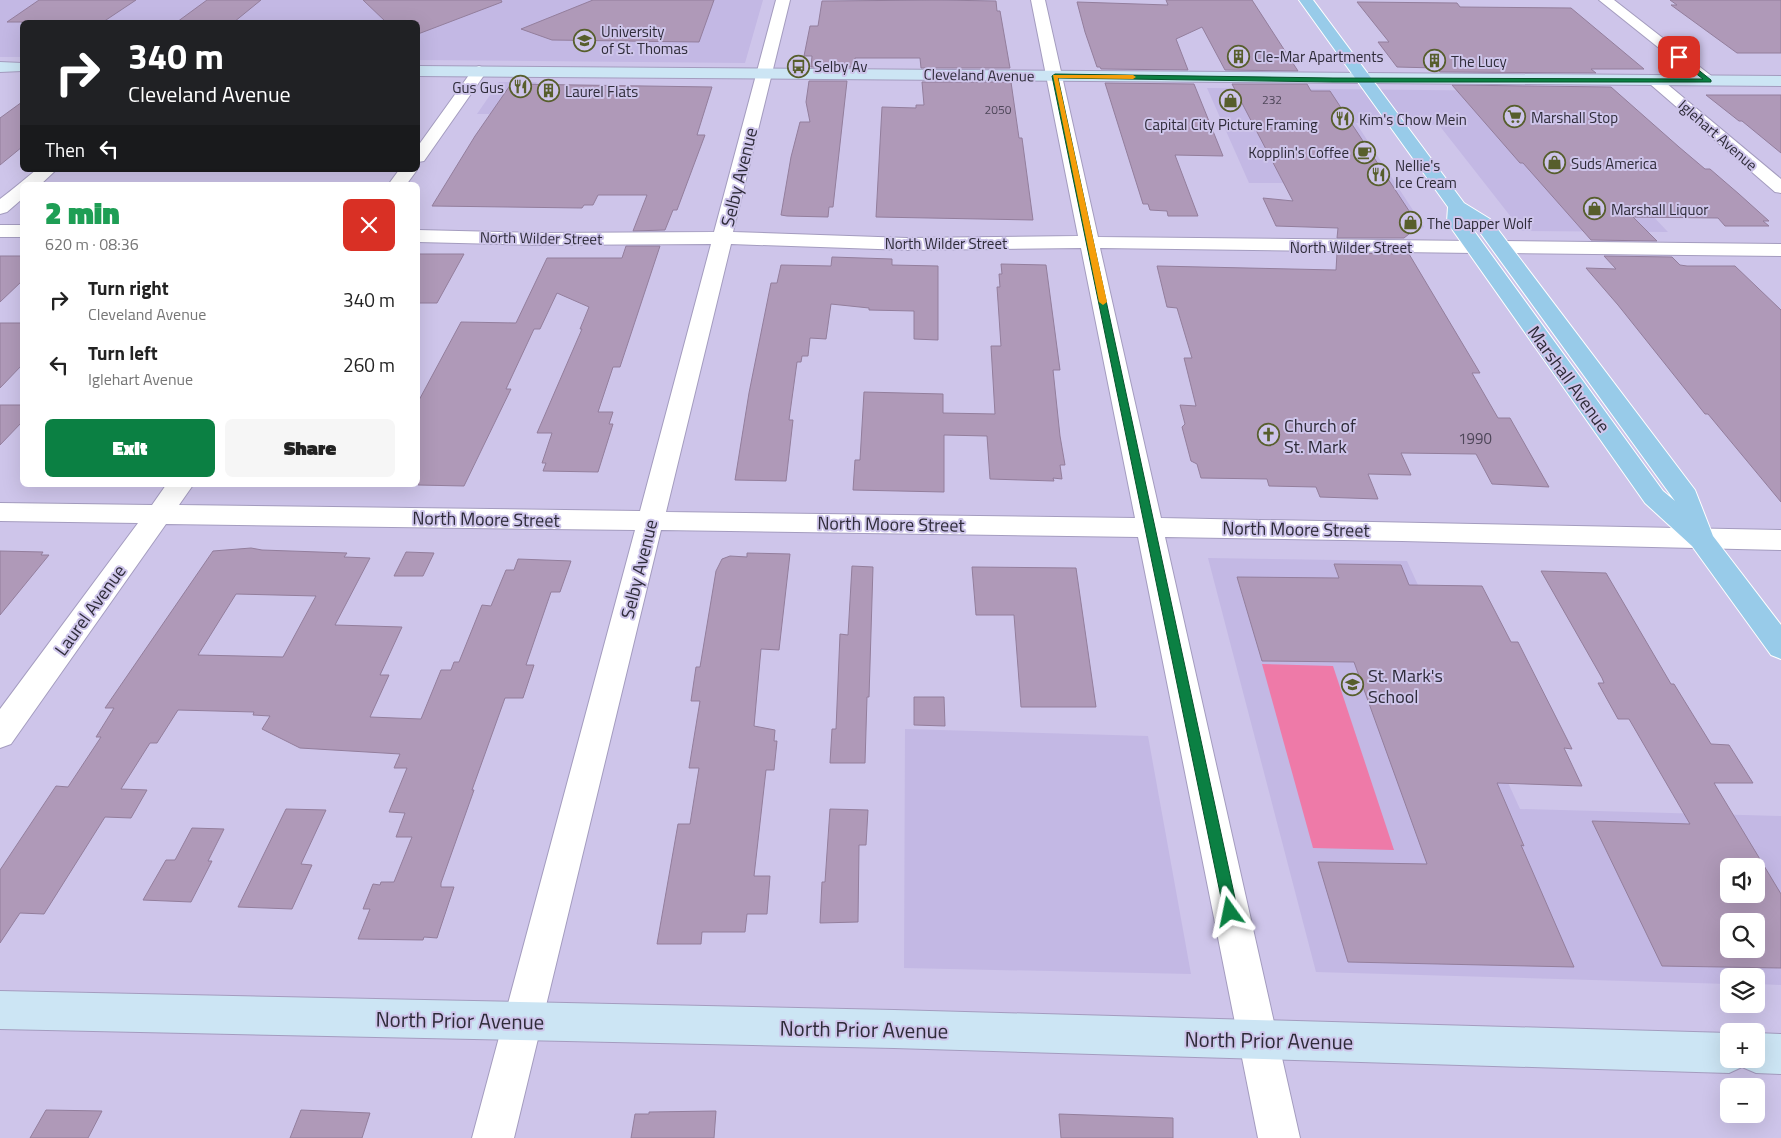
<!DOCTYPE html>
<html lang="en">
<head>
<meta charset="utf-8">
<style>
	:root { --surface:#fff; --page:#f6f6f6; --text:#222; --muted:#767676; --accent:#0b8043 }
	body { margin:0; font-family:"Titillium Web",sans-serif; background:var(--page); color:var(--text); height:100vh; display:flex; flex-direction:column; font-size:19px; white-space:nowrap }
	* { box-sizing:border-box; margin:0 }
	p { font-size:16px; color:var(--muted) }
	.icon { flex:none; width:28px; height:28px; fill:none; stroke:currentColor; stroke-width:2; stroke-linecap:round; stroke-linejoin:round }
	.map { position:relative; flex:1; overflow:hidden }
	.panel { position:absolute; left:20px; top:182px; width:400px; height:305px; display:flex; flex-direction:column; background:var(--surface); border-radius:8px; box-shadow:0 5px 20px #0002 }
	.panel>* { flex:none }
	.hud { position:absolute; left:20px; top:20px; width:400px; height:152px; border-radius:8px; box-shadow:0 5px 20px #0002; background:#202124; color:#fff; overflow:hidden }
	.controls { position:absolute; left:1720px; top:858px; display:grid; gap:10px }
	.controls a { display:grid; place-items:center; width:45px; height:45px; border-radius:8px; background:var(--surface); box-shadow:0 5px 20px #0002; font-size:25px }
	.pin { position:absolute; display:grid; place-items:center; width:42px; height:42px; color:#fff; margin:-21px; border-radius:10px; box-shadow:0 2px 8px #0006 }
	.me { position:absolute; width:55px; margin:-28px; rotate:348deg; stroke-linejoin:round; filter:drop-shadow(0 0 4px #0008) }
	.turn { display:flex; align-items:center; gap:18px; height:105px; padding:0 25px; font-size:22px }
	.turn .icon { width:65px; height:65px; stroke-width:2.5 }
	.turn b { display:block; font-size:35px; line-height:42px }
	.then { display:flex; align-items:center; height:48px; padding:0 25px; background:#0003; gap:10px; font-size:19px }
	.round { display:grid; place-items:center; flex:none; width:52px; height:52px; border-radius:8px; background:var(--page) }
	.headline { display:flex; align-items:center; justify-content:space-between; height:85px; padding:0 25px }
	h1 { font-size:30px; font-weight:800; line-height:38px; color:#1e9e55 }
	.primary-button { display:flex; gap:10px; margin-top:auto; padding:10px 25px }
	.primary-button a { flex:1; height:58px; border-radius:8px; background:var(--accent); color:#fff; font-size:20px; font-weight:800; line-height:58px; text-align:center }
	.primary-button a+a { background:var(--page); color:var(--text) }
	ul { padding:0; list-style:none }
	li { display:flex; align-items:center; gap:15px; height:65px; padding:0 25px }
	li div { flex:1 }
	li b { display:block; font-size:19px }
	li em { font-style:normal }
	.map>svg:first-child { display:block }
	.built { fill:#c3b8e4; fill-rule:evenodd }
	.green { fill:#ee7aa8 }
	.building { fill:#af99b8; stroke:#937e9c; fill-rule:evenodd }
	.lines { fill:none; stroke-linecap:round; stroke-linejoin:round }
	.street-casing { stroke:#a49cbf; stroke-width:2 }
	.secondary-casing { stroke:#a49cbf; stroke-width:2 }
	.primary-casing { stroke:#fff; stroke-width:2 }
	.street { fill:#fff; fill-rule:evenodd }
	.secondary { fill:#cce5f4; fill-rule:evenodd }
	.primary { fill:#98cbe9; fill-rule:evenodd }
	.route { fill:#0b8043; stroke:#07532c }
	.slow { fill:#f59e0b }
	.labels { text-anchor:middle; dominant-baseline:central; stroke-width:4; stroke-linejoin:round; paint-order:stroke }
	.far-number-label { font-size:12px; fill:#4e4659 }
	.far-poi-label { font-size:15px; fill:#2e2b39; stroke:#cec5ea; text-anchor:start }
	.far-street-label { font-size:15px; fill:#2e2b39; stroke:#cec5ea }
	.number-label { font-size:15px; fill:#4e4659 }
	.street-label { font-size:18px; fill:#2e2b39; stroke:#cec5ea }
	.poi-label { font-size:18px; fill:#2e2b39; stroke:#cec5ea; text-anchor:start }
	.near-street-label { font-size:21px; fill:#2e2b39; stroke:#cec5ea }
</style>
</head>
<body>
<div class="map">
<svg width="1781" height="1138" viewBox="0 0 1781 1138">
	<rect width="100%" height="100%" fill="#cec5ea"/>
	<path class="built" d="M0,0H763L745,63L418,60V22H22V57H0Z
		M499,82H537L517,114H477Z
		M1207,88L1534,91L1668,232L1522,231L1439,125L1356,123L1424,227L1421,229L1341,228L1316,183H1249Z
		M1208,558L1407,561L1520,809L1781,816V985L1756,984V976H1729V984L1316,972ZM1729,866H1756V894H1729ZM1729,921H1756V949H1729Z
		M905,729L1148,736L1191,974L904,968Z"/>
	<path class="green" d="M1262,664L1333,666L1394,850L1313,848Z"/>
	<path class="building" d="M39,0H136L103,22H7Z
		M207,0H261L234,22H177Z
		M363,0H501L502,2L418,34V22H386Z
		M593,0H714L699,42L552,40L521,29Z
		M940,0L996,1L997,11H1000L1010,68H921L920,58H855V67H811L812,56H804L810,26H818L822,1Z
		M1166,0H1252L1298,71L1225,70L1202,27L1176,39L1188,70L1101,69L1100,67H1097L1085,32L1077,2L1168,5Z
		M1670,0H1781V53H1737L1671,5H1677Z
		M1357,2L1457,3L1460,7L1571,8L1644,69H1591L1596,73L1440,72L1436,68L1397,67L1378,42H1389Z
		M809,81H847L833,207H829L828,217L787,216L781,215L791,157L800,122H810L806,102Z
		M922,82H1011L1019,138H1022L1033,220L876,217L882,107L916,108V105H924Z
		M1105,83L1194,84L1223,156L1175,155L1198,216H1168L1167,211L1150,210L1148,204H1143Z
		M511,84L712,87L697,135H705L677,210H673L665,230L633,231L647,195H598L593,205H584L582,208L432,206L475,136Z
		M1232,84H1307L1311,91H1330L1419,226L1404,238H1337L1338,228L1276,226L1263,198L1293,201Z
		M1452,85L1611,87L1679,147L1705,169H1710L1739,194L1769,221H1763L1769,226H1725L1718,218L1633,217L1657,241L1591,240L1523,163H1520Z
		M1706,95H1781V153L1742,121H1739Z
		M22,102V147L0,165V118Z
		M626,246H660L620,367H613L598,412H613L609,424H613L598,472L543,471L546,463H542L552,433H537L582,329H580L589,307L557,293L540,329H534L506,389H511L464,486L418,485V402L461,322L516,323L547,258H622Z
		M1337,253L1409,254L1480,373H1472L1498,418H1510L1549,487L1492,484L1476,454L1401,453L1411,475L1368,474L1378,499L1320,497L1316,487L1269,486L1267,479L1201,478L1197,464L1191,461L1182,427L1185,424L1180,405L1196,406L1184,358H1192L1177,308L1167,307L1157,266L1336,270Z
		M418,254H464L437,303H418Z
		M0,256H22V281L0,302Z
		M1604,256L1672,257L1680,265L1687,266H1735L1781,310V502L1708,414H1705L1618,305L1586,268L1616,269Z
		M832,257L892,259V265L938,266V340L914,339V311L869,310V308L831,304L826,339L810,338L808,356H802L801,362H797L789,420H793L786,481L735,480L749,393L771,283H777L781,265L831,266Z
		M1001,264L1046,265L1060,370H1053L1060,436L1065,465H1060L1062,479L1053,478L1054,481L990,479L987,436L944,435V492L853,490L855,460H860L864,392L943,394V413L995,414L991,346H1001L997,287H1000L999,274H1002Z
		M0,323H22V365L0,388Z
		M0,405H22V422L0,445Z
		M251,548L262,550L347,553L344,557L370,558L335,625L402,627L380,675H389L370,717L421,719L441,670H451L454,662H459L482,605L491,606L506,570H514L518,559L571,561L560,592H551L526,665H534L523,698H505L472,790H474L441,883V887H454L437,938L424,937L423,940L358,939L370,909H363L373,884L380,885L381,882H394L412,837H396L405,813L389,812L407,768H394L400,754L300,748L262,729L270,716L253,715L254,712L178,710L157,743H150L121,789L147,790L131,818L105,817L44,914L20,913L0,943V870L56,786L68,787L101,737H96L114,708H105L213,551ZM236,594L316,596L283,657L198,655Z
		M0,551L43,552L41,555H49L0,615Z
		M406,552L434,553L423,576H394Z
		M747,553L790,554L779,650L761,649L754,726L775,730L774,741H777L774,770H766L754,876H770L767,914H747L745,932H702L701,944H657L678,824H690L699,768H689L700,701H691L696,667H700L716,571L722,559L730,556L747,557Z
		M1334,564L1401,565L1409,585L1482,586L1511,642H1518L1572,749L1564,748L1582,786L1497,783L1524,846L1521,845L1574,967L1348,962L1318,862L1427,864L1354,662L1262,661L1237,577L1339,578Z
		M852,566L873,567L869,697H867L865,763H830L832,729H836L840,634L848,635Z
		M972,567L1076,568L1096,707H1021L1014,615H976Z
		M1541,571L1606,573L1671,684H1674L1711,744L1729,745L1753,783H1714L1781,894V968L1662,966L1592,821L1690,824L1629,719H1618L1598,683H1604L1602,678ZM1729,866H1756V894H1729ZM1729,921H1756V949H1729Z
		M914,697H944L945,726L914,725Z
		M286,809L326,810L301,864L312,865L292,909L238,907Z
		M830,809L868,810L866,845H859L858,922L820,923L822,882H825Z
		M192,828L224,829L208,861H212L191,902L143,900L166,860H175Z
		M46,1110L102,1111L88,1138H30Z
		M301,1110L370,1113L362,1138H290Z
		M716,1111L714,1138H631L635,1114H649V1112Z
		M1059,1114L1173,1118V1138H1061Z"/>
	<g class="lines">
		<defs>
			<path id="street" d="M776,0H790L733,232L907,238L1078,236L1031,0H1045L1098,237L1474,241L1481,243L1484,247L1481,251L1474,253L1100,248L1161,518L1781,530V550L1402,541L1165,537L1300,1138H1258L1138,537L661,530L514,1138H472L635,530L166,524L11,744L0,748V709L138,523L0,521V503L152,505L166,485H193L179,505L640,511L711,244L539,245L418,242V230L539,233L714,232ZM731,244L907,250L1081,248L1135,518L666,512Z
				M1599,0H1614L1714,78L1717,81L1714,84H1704Z
				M479,66L484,68L487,71L424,161L418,162V146L474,68Z
				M1655,76L1660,78L1781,179V193L1775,192L1650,84L1647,81L1650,78Z
				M36,170H56L40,185H22V199L7,212L0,214V199C13,189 24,180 36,170Z
				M399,170H417L406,185H388Z
				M0,225H22V237H0Z
				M1501,241L1781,244V256L1501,253L1494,251L1491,247L1494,243Z"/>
			<path id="secondary" d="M0,62L22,63V71L0,72Z
				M418,66L1781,76V86L418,76Z
				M0,991L894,1010L1729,1033V1059H1756V1033L1781,1034V1074L1756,1073L1742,1067L1729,1073L894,1048L0,1029Z"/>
			<path id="primary" d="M1299,0H1313L1464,203L1490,219L1695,490L1713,536L1781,625V659L1771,655L1692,546L1645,503L1447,222L1448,207ZM1466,220L1476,227L1675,501L1663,491Z"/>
		</defs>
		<use href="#street" class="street-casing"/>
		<use href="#secondary" class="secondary-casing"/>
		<use href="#primary" class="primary-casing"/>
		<use href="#street" class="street"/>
		<use href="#secondary" class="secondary"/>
		<use href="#primary" class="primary"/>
	</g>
	<path class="route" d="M1677,56H1681L1711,80V82H1333L1058,78L1238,912L1236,917L1230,919L1225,917L1052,76L1055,74L1333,78L1703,79L1677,59Z"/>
	<path class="slow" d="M1053,75H1133L1136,77L1133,79L1058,78L1107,302L1103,305L1099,302Z"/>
	<defs>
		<symbol id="university-ring" viewBox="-11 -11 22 22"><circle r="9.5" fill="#cec5ea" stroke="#575e2c" stroke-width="1.5"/><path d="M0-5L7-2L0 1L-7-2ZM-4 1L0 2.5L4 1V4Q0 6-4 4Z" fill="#575e2c"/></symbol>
		<symbol id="building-ring" viewBox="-11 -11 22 22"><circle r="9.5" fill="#cec5ea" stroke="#575e2c" stroke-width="1.5"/><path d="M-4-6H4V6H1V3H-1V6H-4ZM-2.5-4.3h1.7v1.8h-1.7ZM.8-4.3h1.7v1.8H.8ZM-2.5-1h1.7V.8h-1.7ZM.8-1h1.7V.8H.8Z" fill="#575e2c"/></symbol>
		<symbol id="bus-ring" viewBox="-11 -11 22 22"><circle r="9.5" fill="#cec5ea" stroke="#575e2c" stroke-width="1.5"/><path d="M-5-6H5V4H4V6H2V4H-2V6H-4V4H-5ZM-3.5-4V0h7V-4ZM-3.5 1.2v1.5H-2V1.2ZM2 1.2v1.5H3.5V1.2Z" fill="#575e2c"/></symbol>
		<symbol id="restaurant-ring" viewBox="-11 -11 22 22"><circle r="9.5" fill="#cec5ea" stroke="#575e2c" stroke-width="1.5"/><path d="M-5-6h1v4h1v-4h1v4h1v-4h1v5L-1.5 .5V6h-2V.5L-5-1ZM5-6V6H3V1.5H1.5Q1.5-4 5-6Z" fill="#575e2c"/></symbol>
		<symbol id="shop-ring" viewBox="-11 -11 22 22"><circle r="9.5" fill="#cec5ea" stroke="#575e2c" stroke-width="1.5"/><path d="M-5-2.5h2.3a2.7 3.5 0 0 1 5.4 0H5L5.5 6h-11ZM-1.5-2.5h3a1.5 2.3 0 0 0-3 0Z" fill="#575e2c"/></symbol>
		<symbol id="supermarket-ring" viewBox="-11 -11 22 22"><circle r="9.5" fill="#cec5ea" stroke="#575e2c" stroke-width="1.5"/><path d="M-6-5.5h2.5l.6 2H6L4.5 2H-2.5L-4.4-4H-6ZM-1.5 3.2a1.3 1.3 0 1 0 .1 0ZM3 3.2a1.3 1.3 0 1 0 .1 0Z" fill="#575e2c"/></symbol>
		<symbol id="cafe-ring" viewBox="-11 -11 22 22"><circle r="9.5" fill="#cec5ea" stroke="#575e2c" stroke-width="1.5"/><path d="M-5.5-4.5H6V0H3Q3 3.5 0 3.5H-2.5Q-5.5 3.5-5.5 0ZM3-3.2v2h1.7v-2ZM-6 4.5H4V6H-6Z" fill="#575e2c"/></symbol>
		<symbol id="church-ring" viewBox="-11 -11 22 22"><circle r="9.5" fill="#cec5ea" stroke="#575e2c" stroke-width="1.5"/><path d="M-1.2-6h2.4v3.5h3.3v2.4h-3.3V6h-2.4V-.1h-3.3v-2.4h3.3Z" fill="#575e2c"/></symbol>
		<symbol id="school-ring" viewBox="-11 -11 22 22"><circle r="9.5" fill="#cec5ea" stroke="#575e2c" stroke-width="1.5"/><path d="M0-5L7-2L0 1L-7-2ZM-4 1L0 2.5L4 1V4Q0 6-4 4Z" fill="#575e2c"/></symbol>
	</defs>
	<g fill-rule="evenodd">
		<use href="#university-ring" x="572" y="28" width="25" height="25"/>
		<use href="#building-ring" x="1226" y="44" width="25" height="25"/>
		<use href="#building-ring" x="1422" y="48" width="25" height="25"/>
		<use href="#bus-ring" x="786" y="54" width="25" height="25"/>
		<use href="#restaurant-ring" x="508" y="74" width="25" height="25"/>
		<use href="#building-ring" x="536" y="78" width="25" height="25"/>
		<use href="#shop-ring" x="1218" y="88" width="25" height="25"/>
		<use href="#supermarket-ring" x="1502" y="104" width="25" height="25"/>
		<use href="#restaurant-ring" x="1330" y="106" width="25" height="25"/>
		<use href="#cafe-ring" x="1352" y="140" width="25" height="25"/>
		<use href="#shop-ring" x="1542" y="150" width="25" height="25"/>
		<use href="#restaurant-ring" x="1366" y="162" width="25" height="25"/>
		<use href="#shop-ring" x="1582" y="196" width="25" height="25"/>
		<use href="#shop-ring" x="1398" y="210" width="25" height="25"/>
		<use href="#church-ring" x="1256" y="422" width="25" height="25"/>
		<use href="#school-ring" x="1340" y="672" width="25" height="25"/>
	</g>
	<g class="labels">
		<g class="far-number-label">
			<text x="1272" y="99">232</text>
			<text x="998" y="109">2050</text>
		</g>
		<g class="far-poi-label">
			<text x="601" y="31">University<tspan x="601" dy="17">of St. Thomas</tspan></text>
			<text x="1254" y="56">Cle-Mar Apartments</text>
			<text x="1451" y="61">The Lucy</text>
			<text x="814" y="66">Selby Av</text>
			<text x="504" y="87" text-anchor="end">Gus Gus</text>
			<text x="565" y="91">Laurel Flats</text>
			<text x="1531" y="117">Marshall Stop</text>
			<text x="1359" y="119">Kim's Chow Mein</text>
			<text x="1231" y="124" text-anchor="middle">Capital City Picture Framing</text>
			<text x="1349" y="152" text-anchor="end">Kopplin's Coffee</text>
			<text x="1571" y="163">Suds America</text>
			<text x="1395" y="165">Nellie's<tspan x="1395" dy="17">Ice Cream</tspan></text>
			<text x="1611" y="209">Marshall Liquor</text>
			<text x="1427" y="223">The Dapper Wolf</text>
		</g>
		<g class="far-street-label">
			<text transform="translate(979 75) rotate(1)">Cleveland Avenue</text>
			<text transform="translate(1718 135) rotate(41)">Iglehart Avenue</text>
			<text transform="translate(541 238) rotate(1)">North Wilder Street</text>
			<text x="946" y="243">North Wilder Street</text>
			<text x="1351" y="247">North Wilder Street</text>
		</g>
		<g class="number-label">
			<text x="1475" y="438">1990</text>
		</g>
		<g class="street-label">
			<text transform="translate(739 177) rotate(-76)">Selby Avenue</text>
			<text transform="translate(1569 379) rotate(54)">Marshall Avenue</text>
			<text transform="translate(486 519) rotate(1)">North Moore Street</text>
			<text transform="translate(891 524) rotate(1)">North Moore Street</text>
			<text transform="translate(1296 529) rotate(1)">North Moore Street</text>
			<text transform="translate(639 569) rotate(-76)">Selby Avenue</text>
			<text transform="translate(90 610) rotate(-54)">Laurel Avenue</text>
		</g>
		<g class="poi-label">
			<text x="1284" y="425">Church of<tspan x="1284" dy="21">St. Mark</tspan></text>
			<text x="1368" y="675">St. Mark's<tspan x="1368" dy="21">School</tspan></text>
		</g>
		<g class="near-street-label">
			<text transform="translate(460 1020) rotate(1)">North Prior Avenue</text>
			<text transform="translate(864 1029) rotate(1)">North Prior Avenue</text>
			<text transform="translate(1269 1040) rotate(1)">North Prior Avenue</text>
		</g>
	</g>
</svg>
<div class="controls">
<a><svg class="icon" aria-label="sound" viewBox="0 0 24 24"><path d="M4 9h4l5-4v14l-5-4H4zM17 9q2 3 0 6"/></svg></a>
<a><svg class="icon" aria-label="search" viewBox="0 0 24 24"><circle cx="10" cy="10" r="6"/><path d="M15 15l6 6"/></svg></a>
<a><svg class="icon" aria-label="layers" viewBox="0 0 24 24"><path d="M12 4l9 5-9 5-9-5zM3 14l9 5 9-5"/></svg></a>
<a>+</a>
<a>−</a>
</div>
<div class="pin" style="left:1679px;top:57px;background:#d93025"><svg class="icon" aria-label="arrive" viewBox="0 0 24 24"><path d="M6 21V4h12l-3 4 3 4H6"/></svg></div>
<svg class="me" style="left:1230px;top:912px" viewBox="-20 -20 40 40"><path d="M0-17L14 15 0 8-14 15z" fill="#0b8043" stroke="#fff" stroke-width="4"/></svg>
<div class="hud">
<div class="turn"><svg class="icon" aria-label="right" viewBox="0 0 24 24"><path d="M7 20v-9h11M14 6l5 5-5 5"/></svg><div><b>340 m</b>Cleveland Avenue</div></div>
<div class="then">Then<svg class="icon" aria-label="left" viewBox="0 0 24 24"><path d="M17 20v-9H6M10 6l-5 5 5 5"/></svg></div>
</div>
<section class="panel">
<div class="headline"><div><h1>2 min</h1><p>620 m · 08:36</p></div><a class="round" style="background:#d93025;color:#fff"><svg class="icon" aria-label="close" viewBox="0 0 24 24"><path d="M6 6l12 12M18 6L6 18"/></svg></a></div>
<ul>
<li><svg class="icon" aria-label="right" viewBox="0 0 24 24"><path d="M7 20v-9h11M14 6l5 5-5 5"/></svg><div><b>Turn right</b><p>Cleveland Avenue</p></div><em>340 m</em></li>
<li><svg class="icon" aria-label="left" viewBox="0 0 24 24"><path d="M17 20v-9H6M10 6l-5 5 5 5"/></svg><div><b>Turn left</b><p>Iglehart Avenue</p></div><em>260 m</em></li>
</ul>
<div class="primary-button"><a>Exit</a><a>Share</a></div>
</section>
</div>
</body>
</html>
